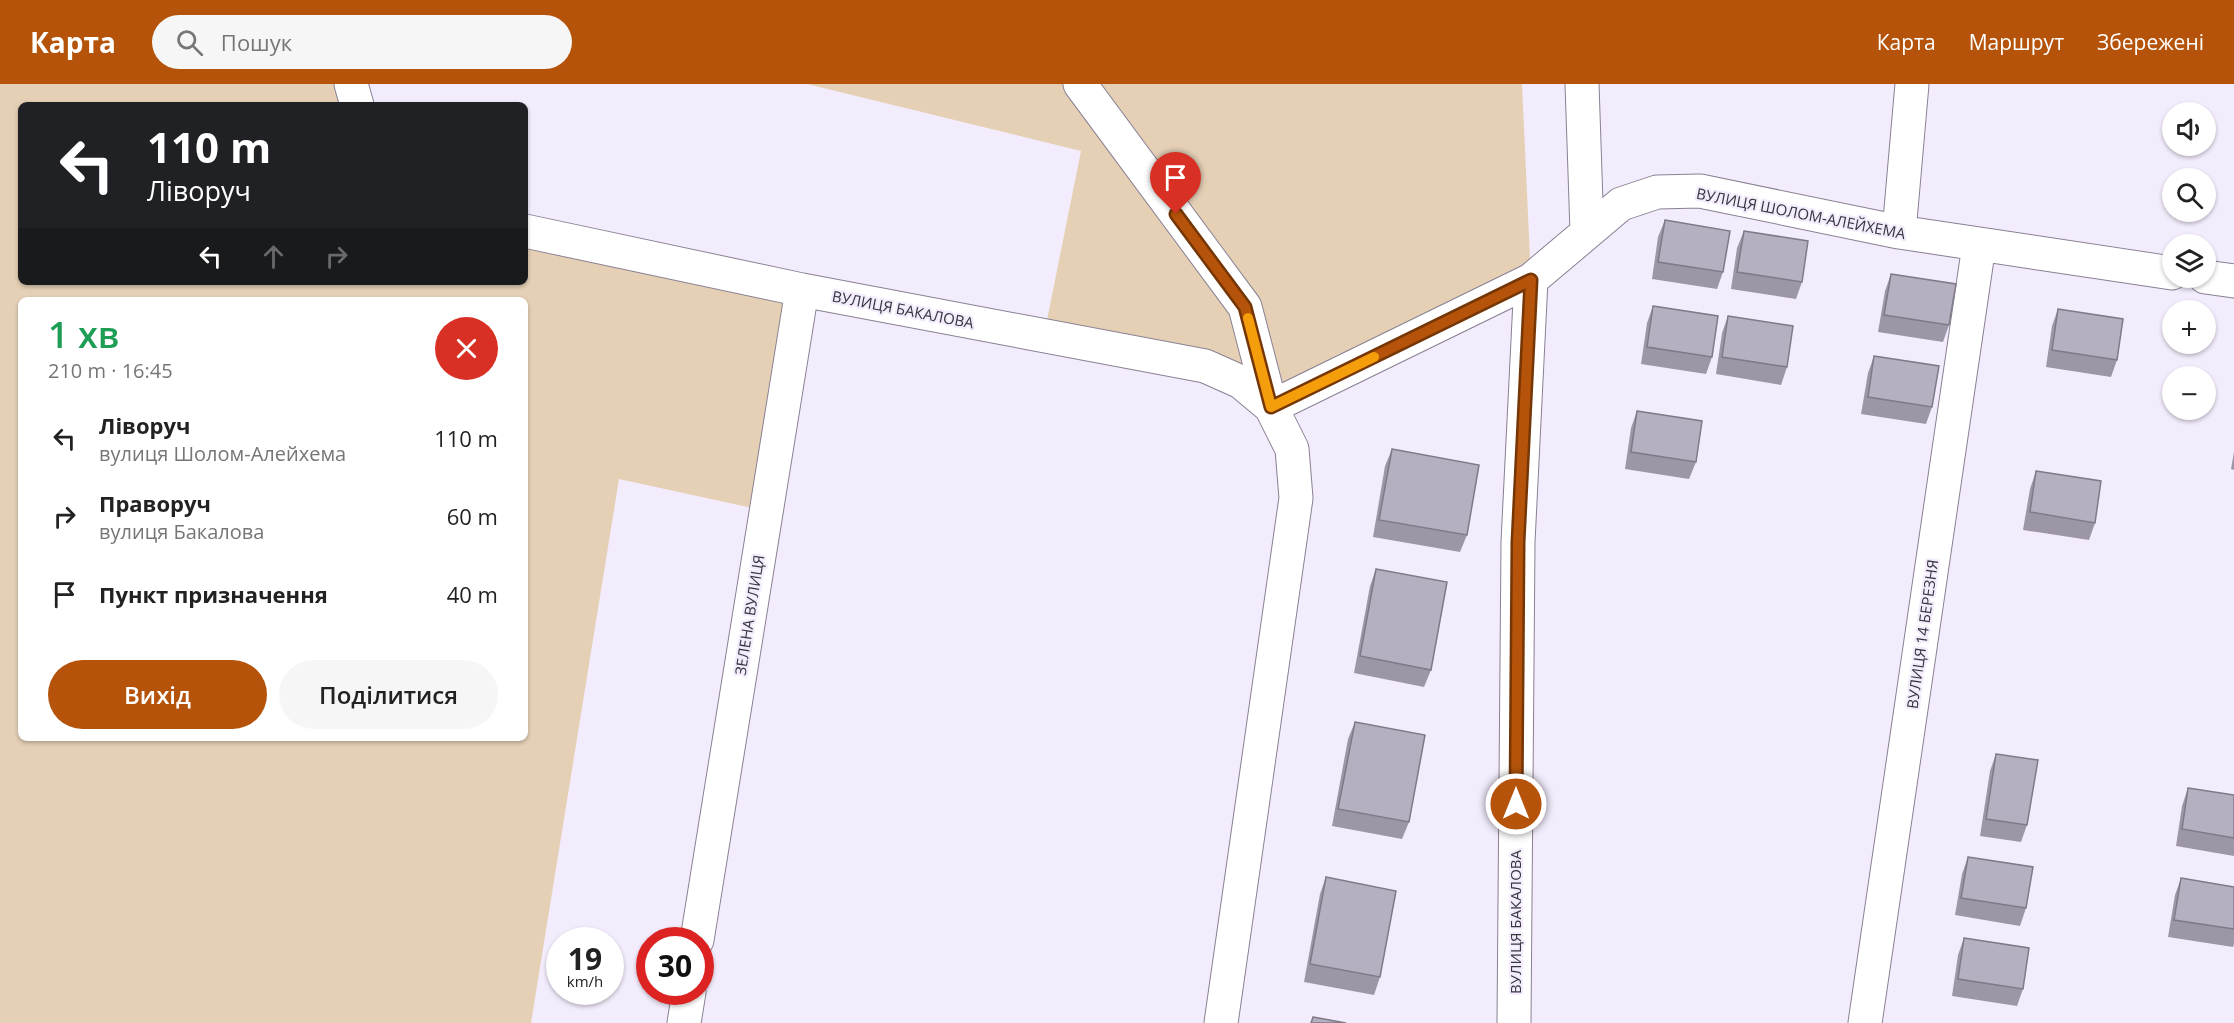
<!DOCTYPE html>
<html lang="uk">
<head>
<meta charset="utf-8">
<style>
	:root { --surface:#fff; --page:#f6f6f6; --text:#222; --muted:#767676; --accent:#b45309 }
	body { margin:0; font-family:"Open Sans",sans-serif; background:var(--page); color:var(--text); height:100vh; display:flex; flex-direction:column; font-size:22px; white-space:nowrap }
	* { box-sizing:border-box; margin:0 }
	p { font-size:20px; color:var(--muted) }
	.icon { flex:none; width:33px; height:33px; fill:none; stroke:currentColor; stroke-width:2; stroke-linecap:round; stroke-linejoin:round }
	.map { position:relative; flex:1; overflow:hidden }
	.panel { position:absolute; left:18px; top:213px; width:510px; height:444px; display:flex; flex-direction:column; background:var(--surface); border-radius:9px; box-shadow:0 2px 4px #0004 }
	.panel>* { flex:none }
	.guide { position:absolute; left:18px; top:18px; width:510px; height:183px; border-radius:9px; box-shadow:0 2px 4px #0004; background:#202124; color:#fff; overflow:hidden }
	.tools { position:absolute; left:2162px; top:18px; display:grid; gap:12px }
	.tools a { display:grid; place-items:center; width:54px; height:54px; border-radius:50%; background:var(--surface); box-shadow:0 2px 4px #0004; font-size:30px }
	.speed { position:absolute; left:546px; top:843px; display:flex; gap:12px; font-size:30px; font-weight:700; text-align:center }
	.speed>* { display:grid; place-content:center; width:78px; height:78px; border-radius:50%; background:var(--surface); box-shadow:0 2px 4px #0004; line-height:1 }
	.speed small { font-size:15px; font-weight:400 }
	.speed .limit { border:9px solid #d22; background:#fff; color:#111 }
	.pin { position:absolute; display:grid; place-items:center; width:51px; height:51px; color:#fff; margin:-62px -26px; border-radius:50% 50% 50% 0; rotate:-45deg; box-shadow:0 0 6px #0007 }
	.pin .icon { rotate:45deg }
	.me { position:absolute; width:66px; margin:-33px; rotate:0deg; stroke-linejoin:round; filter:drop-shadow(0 0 4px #0008) }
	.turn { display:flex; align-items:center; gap:21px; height:126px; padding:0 30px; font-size:27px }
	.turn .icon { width:78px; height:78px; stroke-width:2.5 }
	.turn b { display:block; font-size:42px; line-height:51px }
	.lanes { display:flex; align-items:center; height:57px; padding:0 30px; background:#0003; justify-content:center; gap:30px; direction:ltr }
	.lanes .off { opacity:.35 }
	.round { display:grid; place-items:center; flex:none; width:63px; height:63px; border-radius:32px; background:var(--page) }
	.overview { display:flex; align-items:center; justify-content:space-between; height:102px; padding:0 30px }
	h1 { font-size:36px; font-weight:600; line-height:45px; color:#1e9e55 }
	.button { display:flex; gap:12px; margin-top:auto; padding:12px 30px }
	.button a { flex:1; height:69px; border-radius:36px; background:var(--accent); color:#fff; font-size:24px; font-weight:600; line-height:69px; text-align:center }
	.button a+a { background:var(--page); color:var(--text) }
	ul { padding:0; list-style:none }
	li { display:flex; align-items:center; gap:18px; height:78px; padding:0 30px }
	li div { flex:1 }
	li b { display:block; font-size:22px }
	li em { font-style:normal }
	header { display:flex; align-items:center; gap:36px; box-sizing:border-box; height:84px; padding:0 30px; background:var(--accent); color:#fff }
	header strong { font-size:28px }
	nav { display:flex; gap:33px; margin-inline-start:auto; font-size:21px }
	.search { width:420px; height:54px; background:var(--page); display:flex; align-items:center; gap:15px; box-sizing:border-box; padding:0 21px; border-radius:33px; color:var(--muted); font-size:22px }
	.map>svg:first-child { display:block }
	.green { fill:#e5d0b6; fill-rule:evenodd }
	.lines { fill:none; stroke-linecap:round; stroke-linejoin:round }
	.minor-casing { stroke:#898193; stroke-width:35 }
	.minor { stroke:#fff; stroke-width:33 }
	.wall { fill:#9d96a6 }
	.building { fill:#b6aec1; stroke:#7f7a87; stroke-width:1.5 }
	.route-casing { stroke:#753606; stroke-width:15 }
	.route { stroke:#b45309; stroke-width:10 }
	.slow { stroke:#f59e0b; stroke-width:10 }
	.labels { text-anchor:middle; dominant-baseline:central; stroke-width:4.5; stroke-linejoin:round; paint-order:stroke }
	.street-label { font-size:15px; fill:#38353d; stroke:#f3ecfc }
</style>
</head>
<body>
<header>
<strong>Карта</strong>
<div class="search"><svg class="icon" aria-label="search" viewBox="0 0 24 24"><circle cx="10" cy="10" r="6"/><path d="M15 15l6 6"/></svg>Пошук</div>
<nav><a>Карта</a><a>Маршрут</a><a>Збережені</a></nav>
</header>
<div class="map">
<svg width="2234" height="939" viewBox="0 0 2234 939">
	<rect width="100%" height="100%" fill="#f3ecfc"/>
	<path class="green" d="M0,0H351L357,21H21V198H525V147L802,206L766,427L619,395L531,939H0ZM21,216H525V654H21Z
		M807,0H1522L1531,196L1271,323L1241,298L1044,251L1081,67Z"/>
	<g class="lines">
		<defs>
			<path id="minor" d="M351,0L357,21
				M1080,0L1245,223L1271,323L1531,196L1621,120L1657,108L1700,107L1899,148L2172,189
				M1582,0L1587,148
				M525,147L802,206L1205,282L1241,298L1271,323L1292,365L1296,414L1221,939
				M1899,148L1912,0
				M2205,193L2234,197
				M697,856L802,206
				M684,939L689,908
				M1514,939L1518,458L1531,196
				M1865,939L1979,161"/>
		</defs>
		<use href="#minor" class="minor-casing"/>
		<use href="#minor" class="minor"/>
	</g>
	<path class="wall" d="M1665,136L1723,188L1717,205L1652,195L1658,153Z
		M1744,147L1802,198L1796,215L1731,205L1737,164Z
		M1891,190L1949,241L1943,258L1878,248L1885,207Z
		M1653,222L1712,273L1706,290L1641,280L1647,239Z
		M2058,225L2117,276L2111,293L2046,283L2052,242Z
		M1728,232L1787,283L1781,301L1716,290L1722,249Z
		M1874,272L1932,323L1926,340L1861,330L1868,289Z
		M1637,327L1696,378L1689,395L1625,385L1631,344Z
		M1392,365L1467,451L1460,468L1373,453L1385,382Z
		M2234,368V386L2231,385Z
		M2036,387L2095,439L2089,456L2023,446L2030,405Z
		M1376,485L1431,586L1424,603L1354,589L1370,502Z
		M1355,638L1409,738L1402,755L1332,742L1348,655Z
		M1996,670L2027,741L2021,758L1980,752L1990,687Z
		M2188,704L2234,711V772L2176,762L2182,722Z
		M1968,773L2026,824L2020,842L1955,831L1962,790Z
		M1326,793L1380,893L1374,911L1304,898L1320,810Z
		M2181,794L2234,803V860L2233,863L2168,853L2175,811Z
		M1964,854L2023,905L2017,922L1952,912L1958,871Z"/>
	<path class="building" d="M1665,136L1730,147L1723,188L1658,178Z
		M1744,147L1808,157L1802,198L1737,188Z
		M1891,190L1956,200L1949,241L1884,231Z
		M1653,222L1718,232L1712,273L1647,263Z
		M2058,225L2123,235L2117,276L2052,266Z
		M1728,232L1793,242L1787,283L1722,273Z
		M1874,272L1939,282L1932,323L1868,313Z
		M1637,327L1702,337L1696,378L1631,368Z
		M1392,365L1479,381L1467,451L1379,436Z
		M2036,387L2101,397L2095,439L2030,428Z
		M1376,485L1447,498L1431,586L1360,572Z
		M1355,638L1425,651L1409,738L1338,725Z
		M1996,670L2038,676L2027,741L1986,735Z
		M2188,704L2234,711V754L2182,745Z
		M1968,773L2033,783L2026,824L1961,814Z
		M1326,793L1396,807L1380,893L1310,880Z
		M2181,794L2234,803V845L2174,836Z
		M1964,854L2029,864L2023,905L1958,895Z
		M1313,933L1346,939H1311Z"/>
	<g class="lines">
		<defs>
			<path id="route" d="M1176,130L1245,223L1271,323L1531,196L1518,458L1516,720"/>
		</defs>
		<use href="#route" class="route-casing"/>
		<use href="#route" class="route"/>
		<path class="slow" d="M1248,234L1271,323L1374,273"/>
	</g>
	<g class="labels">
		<g class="street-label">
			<text transform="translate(1801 129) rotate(11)">ВУЛИЦЯ ШОЛОМ-АЛЕЙХЕМА</text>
			<text transform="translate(903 225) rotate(11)">ВУЛИЦЯ БАКАЛОВА</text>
			<text transform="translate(749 531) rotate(-81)">ЗЕЛЕНА ВУЛИЦЯ</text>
			<text transform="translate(1922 550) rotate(-82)">ВУЛИЦЯ 14 БЕРЕЗНЯ</text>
			<text transform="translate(1515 838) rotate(-90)">ВУЛИЦЯ БАКАЛОВА</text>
		</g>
	</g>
</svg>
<div class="tools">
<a><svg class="icon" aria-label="sound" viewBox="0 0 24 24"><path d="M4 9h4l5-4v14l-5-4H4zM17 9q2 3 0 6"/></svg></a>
<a><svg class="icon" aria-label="search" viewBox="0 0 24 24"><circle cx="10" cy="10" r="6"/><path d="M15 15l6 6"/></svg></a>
<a><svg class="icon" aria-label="layers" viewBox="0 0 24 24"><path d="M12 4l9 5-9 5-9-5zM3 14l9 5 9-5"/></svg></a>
<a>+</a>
<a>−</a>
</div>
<div class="speed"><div>19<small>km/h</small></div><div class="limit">30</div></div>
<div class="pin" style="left:1176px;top:130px;background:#d93025"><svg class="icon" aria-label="arrive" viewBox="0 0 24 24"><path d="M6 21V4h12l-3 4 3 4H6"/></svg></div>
<svg class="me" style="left:1516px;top:720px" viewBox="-20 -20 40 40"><circle r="17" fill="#b45309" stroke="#fff" stroke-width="3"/><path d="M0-11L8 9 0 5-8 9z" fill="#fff"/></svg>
<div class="guide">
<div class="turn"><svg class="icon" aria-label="left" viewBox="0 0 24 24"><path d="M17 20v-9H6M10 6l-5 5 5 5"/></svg><div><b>110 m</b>Ліворуч</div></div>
<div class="lanes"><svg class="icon" aria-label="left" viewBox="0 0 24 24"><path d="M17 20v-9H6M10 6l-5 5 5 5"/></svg><svg class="icon off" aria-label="ahead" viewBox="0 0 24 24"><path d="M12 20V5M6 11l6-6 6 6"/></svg><svg class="icon off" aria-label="right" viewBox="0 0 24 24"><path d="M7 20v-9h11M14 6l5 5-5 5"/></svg></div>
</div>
<section class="panel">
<div class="overview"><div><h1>1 хв</h1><p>210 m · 16:45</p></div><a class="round" style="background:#d93025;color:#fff"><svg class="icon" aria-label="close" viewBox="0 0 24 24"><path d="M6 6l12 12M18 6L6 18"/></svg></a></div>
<ul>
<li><svg class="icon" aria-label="left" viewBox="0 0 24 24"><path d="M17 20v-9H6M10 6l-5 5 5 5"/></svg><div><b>Ліворуч</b><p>вулиця Шолом-Алейхема</p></div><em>110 m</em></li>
<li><svg class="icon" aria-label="right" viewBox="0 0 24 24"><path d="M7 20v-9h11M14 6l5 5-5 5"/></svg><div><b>Праворуч</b><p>вулиця Бакалова</p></div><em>60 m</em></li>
<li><svg class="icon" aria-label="arrive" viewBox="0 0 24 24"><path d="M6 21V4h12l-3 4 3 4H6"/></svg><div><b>Пункт призначення</b></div><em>40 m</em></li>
</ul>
<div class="button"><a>Вихід</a><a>Поділитися</a></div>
</section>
</div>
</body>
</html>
